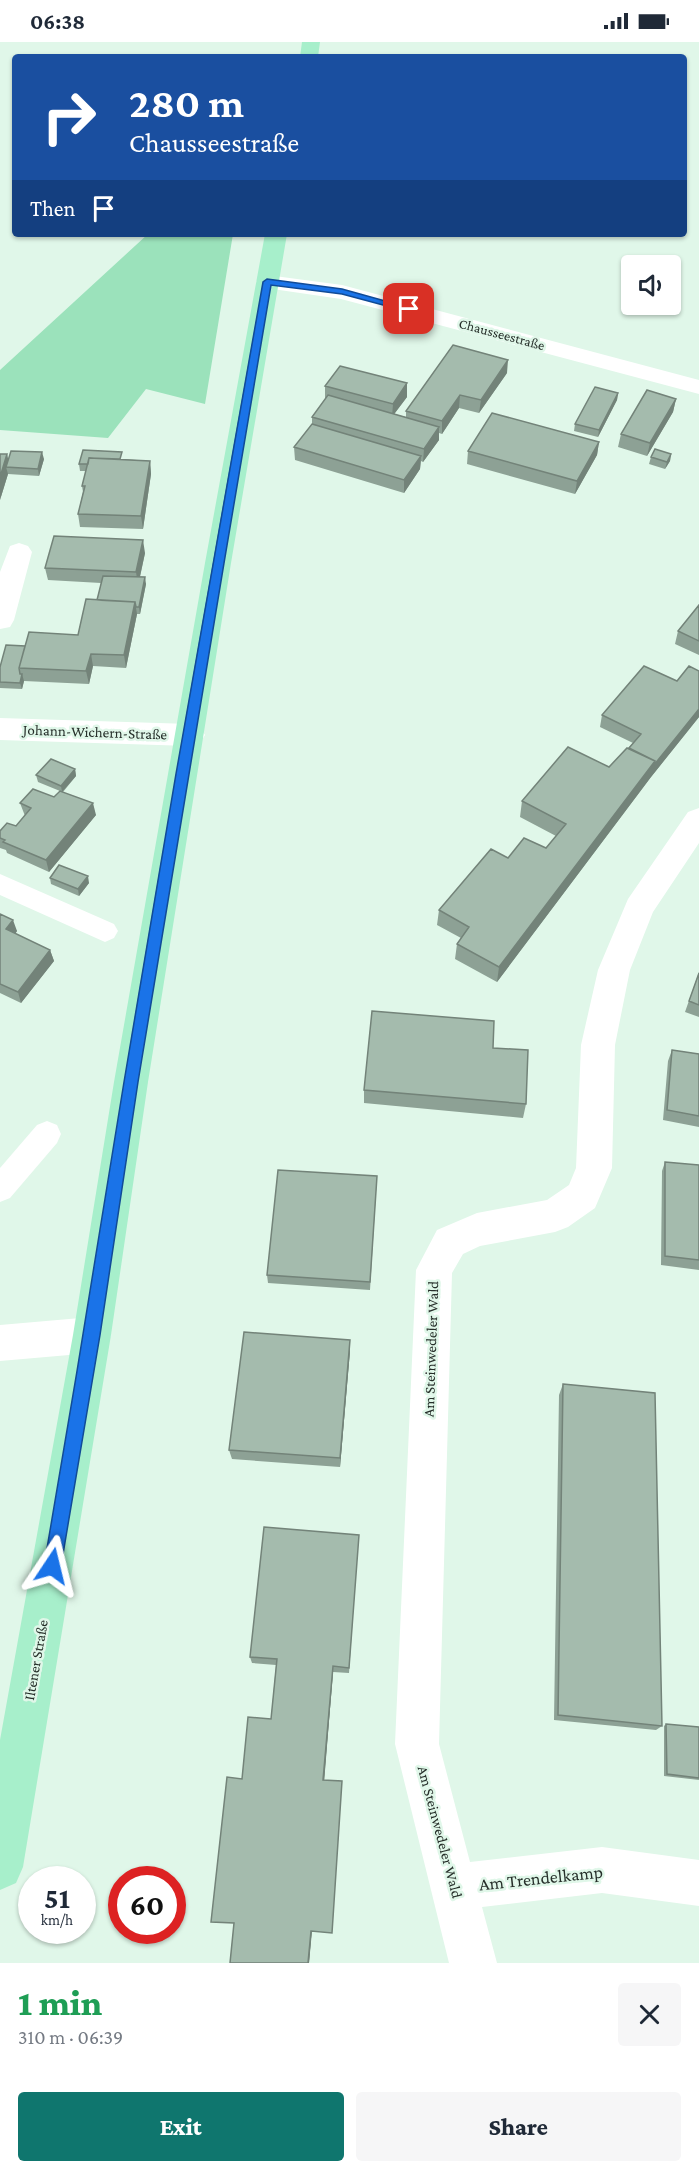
<!DOCTYPE html>
<html lang="en">
<head>
<meta charset="utf-8">
<style>
	:root { --surface:#fff; --page:#f6f6f7; --text:#1f2937; --muted:#747a83; --accent:#0f766e }
	body { margin:0; font-family:"Crimson Pro",serif; background:var(--page); color:var(--text); height:100vh; display:flex; flex-direction:column; font-size:22px; white-space:nowrap }
	* { box-sizing:border-box; margin:0 }
	p { font-size:20px; color:var(--muted) }
	.icon { flex:none; width:33px; height:33px; fill:none; stroke:currentColor; stroke-width:2; stroke-linecap:round; stroke-linejoin:round }
	.map { position:relative; height:1921px; overflow:hidden }
	.panel { display:flex; flex-direction:column; background:var(--surface); flex:1 }
	.panel>* { flex:none }
	.guide { position:absolute; left:12px; top:12px; width:675px; height:183px; border-radius:6px; box-shadow:0 2px 4px #0004; background:#1a4fa0; color:#fff; overflow:hidden }
	.fabs { position:absolute; left:621px; top:213px; display:grid; gap:12px }
	.fabs a { display:grid; place-items:center; width:60px; height:60px; border-radius:6px; background:var(--surface); box-shadow:0 2px 4px #0004; font-size:30px }
	.speed { position:absolute; left:18px; top:1824px; display:flex; gap:12px; font-size:30px; font-weight:700; text-align:center }
	.speed>* { display:grid; place-content:center; width:78px; height:78px; border-radius:50%; background:var(--surface); box-shadow:0 2px 4px #0004; line-height:1 }
	.speed small { font-size:15px; font-weight:400 }
	.speed .limit { border:9px solid #d22; background:#fff; color:#111 }
	.pin { position:absolute; display:grid; place-items:center; width:51px; height:51px; color:#fff; margin:-26px; border-radius:12px; box-shadow:0 3px 9px #0006 }
	.me { position:absolute; width:66px; margin:-33px; rotate:10deg; stroke-linejoin:round; filter:drop-shadow(0 0 4px #0008) }
	.turn { display:flex; align-items:center; gap:21px; height:126px; padding:0 18px; font-size:27px }
	.turn .icon { width:78px; height:78px; stroke-width:2.5 }
	.turn b { display:block; font-size:42px; line-height:51px }
	.then { display:flex; align-items:center; height:57px; padding:0 18px; background:#0003; gap:12px; font-size:22px }
	.round { display:grid; place-items:center; flex:none; width:63px; height:63px; border-radius:6px; background:var(--page) }
	.head { display:flex; align-items:center; justify-content:space-between; height:102px; padding:0 18px }
	h1 { font-size:36px; font-weight:800; line-height:45px; color:#1e9e55 }
	.cta { display:flex; gap:12px; margin-top:auto; padding:12px 18px }
	.cta a { flex:1; height:69px; border-radius:6px; background:var(--accent); color:#fff; font-size:24px; font-weight:800; line-height:69px; text-align:center }
	.cta a+a { background:var(--page); color:var(--text) }
	.status { display:flex; justify-content:space-between; align-items:center; height:42px; padding:0 30px; background:var(--surface); direction:ltr }
	.status svg { height:16px; fill:currentColor }
	.map>svg:first-child { display:block }
	.green { fill:#9be2bb }
	.lines { fill:none; stroke-linecap:round; stroke-linejoin:round }
	.service { fill:#fff; fill-rule:evenodd }
	.minor { fill:#fff; fill-rule:evenodd }
	.primary { fill:#a7efcb; fill-rule:evenodd }
	.wall { fill:#8da195 }
	.shaded-wall { fill:#738379 }
	.building { fill:#a4bbad; stroke:#738379; stroke-width:1.5 }
	.route { fill:#1a73e8; stroke:#114b97; stroke-width:1.5 }
	.labels { text-anchor:middle; dominant-baseline:central; stroke-width:5; stroke-linejoin:round; paint-order:stroke }
	.far-street-label { font-size:14px; fill:#262f2a; stroke:#e0f7e9 }
	.street-label { font-size:15px; fill:#262f2a; stroke:#e0f7e9 }
	.near-street-label { font-size:18px; fill:#262f2a; stroke:#e0f7e9 }
</style>
</head>
<body>
<div class="status"><b>06:38</b><svg viewBox="0 0 49 12"><path d="M0 12V9h3v3zM5 12V6h3v6zM10 12V3h3v9zM15 12V0h3v12zM26 1h20v11H26zM47 4h2v5h-2z"/></svg></div>
<div class="map">
<svg width="699" height="1921" viewBox="0 0 699 1921">
	<rect width="100%" height="100%" fill="#e0f7e9"/>
	<path class="green" d="M148,192H233L205,362L146,347L108,396L0,388V328Z"/>
	<g class="lines">
		<path class="service" d="M0,832L114,882L118,889L114,896L105,900L96,896L0,853Z
			M47,1079L57,1083L61,1092L57,1101L10,1156L0,1160V1126L37,1083Z"/>
		<path class="minor" d="M267,233L342,243L699,338V352L341,257L259,245L256,240L259,235Z
			M19,501L28,504L32,510L14,578L10,585L0,587V530L10,504Z
			M0,676L190,682L200,685L205,693L200,701L190,704L0,698Z
			M699,766V801L653,870L630,928L615,1003L612,1126L595,1166L568,1185L555,1190L480,1204L463,1212L452,1231L439,1702L470,1820L602,1805L699,1818V1864L602,1851L482,1865L497,1921H449L395,1702L416,1228L437,1188L477,1171L547,1158L569,1143L576,1126L581,1003L598,928L628,857L688,770Z
			M92,1275L105,1280L111,1293L105,1306L92,1311L0,1319V1283Z"/>
		<path class="primary" d="M302,0H320L318,15H300Z
			M265,192H287L231,521L148,1040L111,1293L23,1825L16,1841L0,1848V1698L73,1293L114,1040L205,521Z"/>
	</g>
	<path class="wall" d="M507,331L479,371L459,366L442,392L439,391V398L423,420L421,419L420,427L404,451L295,418L294,405L312,383V375L325,357V344L407,355L394,372L406,375V369Z
		M618,351L617,358L598,395L574,389L575,382Z
		M676,357L673,370L647,414L618,405L621,392Z
		M599,400L597,413L575,452L467,422L468,409Z
		M7,412L8,418L44,417L39,434L8,432L0,458Z
		M671,412L670,419L665,427L649,422L651,415Z
		M123,417L150,419L151,432L143,487L80,485L78,472L83,450L82,444L86,429H80L79,422Z
		M145,511L140,535L146,542L140,572H137L126,626L93,624L89,642L24,639L22,647L0,646V625L25,604L78,593L97,558L101,541L48,538L45,526Z
		M699,563V613L675,602L678,589Z
		M699,629V675L651,735L497,940L455,917L457,902L461,896L437,883L439,868L508,816L546,806L556,794L520,775L522,759L609,725L633,701L600,685L602,673Z
		M75,727L76,734L63,750L96,773L49,830L7,811L6,808L0,806V789L16,784L25,774L20,761L54,755L60,749L38,740L36,733Z
		M50,836L89,841L79,854L51,842Z
		M0,872L17,889L15,892L50,908L54,919L21,961L0,951Z
		M699,930V975L685,970Z
		M493,1006L526,1062L523,1076L364,1061V1048Z
		M672,1008L699,1012V1085L663,1078L668,1019Z
		M665,1120L699,1123V1228L661,1223L662,1129Z
		M377,1134L370,1248L268,1241L267,1233Z
		M350,1309L340,1425L232,1417L229,1408Z
		M563,1342L662,1684L656,1688L554,1678L559,1353Z
		M358,1501L349,1631L333,1630L309,1921H230L234,1881L242,1737L271,1677L276,1623L252,1621L250,1615Z
		M666,1682L699,1685V1738L664,1734V1684Z"/>
	<path class="shaded-wall" d="M508,318L507,331L479,371L481,358Z
		M407,341V355L392,375L393,362Z
		M618,351L617,358L598,395L599,388Z
		M460,353L459,366L442,392V379Z
		M676,357L673,370L647,414L650,401Z
		M439,385V398L423,420L424,407Z
		M599,400L597,413L575,452L577,439Z
		M42,410L44,417L39,434L38,427Z
		M7,412L10,426L6,425L8,432L0,458V435Z
		M671,412L670,419L665,427L667,420Z
		M421,414L420,427L404,451V438Z
		M150,419L151,432L143,487L141,474Z
		M143,498L145,511L138,543L136,530Z
		M145,535L146,542L140,572L139,565Z
		M135,560L137,572L126,626L124,613Z
		M91,612L93,624L89,642L86,629Z
		M22,632L24,639L22,647L20,641Z
		M699,667V675L651,735L497,940L499,925L655,719Z
		M75,727L76,734L62,750L61,744Z
		M93,761L96,773L49,830L46,818Z
		M88,834L89,841L79,854L78,847Z
		M13,878L17,889L10,899L6,887Z
		M50,908L54,919L21,961L18,950Z
		M350,1298V1309L340,1425V1416Z
		M333,1624V1630L324,1741L323,1738Z
		M311,1889H312L309,1921H308Z"/>
	<path class="building" d="M453,303L508,318L481,358L460,353L442,379L406,369Z
		M340,324L407,341L393,362L325,344Z
		M595,345L618,351L599,388L575,382Z
		M647,348L676,357L650,401L621,392Z
		M328,353L439,385L424,407L312,375Z
		M492,371L599,400L577,439L468,409Z
		M312,382L421,414L404,438L294,405Z
		M655,407L671,412L667,420L651,415Z
		M83,408L122,410L120,417L89,416L88,422H79Z
		M11,409L42,410L38,427L6,425Z
		M0,412H7L0,435Z
		M89,416L150,419L141,474L78,472L85,444H82Z
		M54,494L143,498L136,530L45,526Z
		M103,534L145,535L139,565H136L135,560L97,558Z
		M86,557L135,560L124,613L91,612L86,629L19,626L29,590L78,593Z
		M699,563V599L678,589Z
		M6,603L25,604L19,626L20,632H22L20,641L0,640V625Z
		M644,624L677,639L689,624L699,629V667L654,723L655,719L629,706L641,692L602,673Z
		M568,705L609,725L627,706L655,719L499,925L457,902L469,885L439,868L491,807L508,816L524,796L546,806L566,782L522,759Z
		M51,717L75,727L61,744L36,733Z
		M33,747L54,755L60,749L93,761L46,818L3,800L5,798L0,796V789L7,781L16,784L31,766L20,761Z
		M59,823L88,834L78,847L50,836Z
		M0,872L13,878L6,887L50,908L18,950L0,942Z
		M699,931V963L689,959Z
		M372,969L494,979L493,1006L528,1008L526,1062L364,1048Z
		M672,1008L699,1012V1074L667,1068Z
		M665,1120L699,1123V1218L665,1214Z
		M278,1128L377,1134L370,1240L267,1233Z
		M244,1290L350,1298L340,1416L229,1408Z
		M563,1342L655,1351L662,1684L558,1673Z
		M264,1485L359,1493L349,1626L333,1624L323,1738L342,1739L332,1891L311,1889L308,1921H230L234,1881L211,1880L227,1735L242,1737L248,1675L271,1677L277,1617L250,1615Z
		M666,1682L699,1685V1736L667,1732Z"/>
	<path class="route" d="M267,237L342,247L414,267L409,270L342,252L271,243L224,521L138,1040L100,1293L61,1524L58,1530L52,1533L46,1530L44,1524C72,1363 98,1201 124,1040C168,773 215,506 263,240Z"/>
	<g class="labels">
		<g class="far-street-label">
			<text transform="translate(502 292) rotate(15)">Chausseestraße</text>
		</g>
		<g class="street-label">
			<text transform="translate(95 690) rotate(2)">Johann-Wichern-Straße</text>
			<text transform="translate(431 1307) rotate(-88)">Am Steinwedeler Wald</text>
			<text transform="translate(36 1618) rotate(-80)">Iltener Straße</text>
			<text transform="translate(440 1790) rotate(75)">Am Steinwedeler Wald</text>
		</g>
		<g class="near-street-label">
			<text transform="translate(541 1836) rotate(-6)">Am Trendelkamp</text>
		</g>
	</g>
</svg>
<div class="fabs">
<a><svg class="icon" aria-label="sound" viewBox="0 0 24 24"><path d="M4 9h4l5-4v14l-5-4H4zM17 9q2 3 0 6"/></svg></a>
</div>
<div class="speed"><div>51<small>km/h</small></div><div class="limit">60</div></div>
<div class="pin" style="left:409px;top:267px;background:#d93025"><svg class="icon" aria-label="arrive" viewBox="0 0 24 24"><path d="M6 21V4h12l-3 4 3 4H6"/></svg></div>
<svg class="me" style="left:52px;top:1524px" viewBox="-20 -20 40 40"><path d="M0-17L14 15 0 8-14 15z" fill="#1a73e8" stroke="#fff" stroke-width="4"/></svg>
<div class="guide">
<div class="turn"><svg class="icon" aria-label="right" viewBox="0 0 24 24"><path d="M7 20v-9h11M14 6l5 5-5 5"/></svg><div><b>280 m</b>Chausseestraße</div></div>
<div class="then">Then<svg class="icon" aria-label="arrive" viewBox="0 0 24 24"><path d="M6 21V4h12l-3 4 3 4H6"/></svg></div>
</div>
</div>
<section class="panel">
<div class="head"><div><h1>1 min</h1><p>310 m · 06:39</p></div><a class="round"><svg class="icon" aria-label="close" viewBox="0 0 24 24"><path d="M6 6l12 12M18 6L6 18"/></svg></a></div>
<div class="cta"><a>Exit</a><a>Share</a></div>
</section>
</body>
</html>
